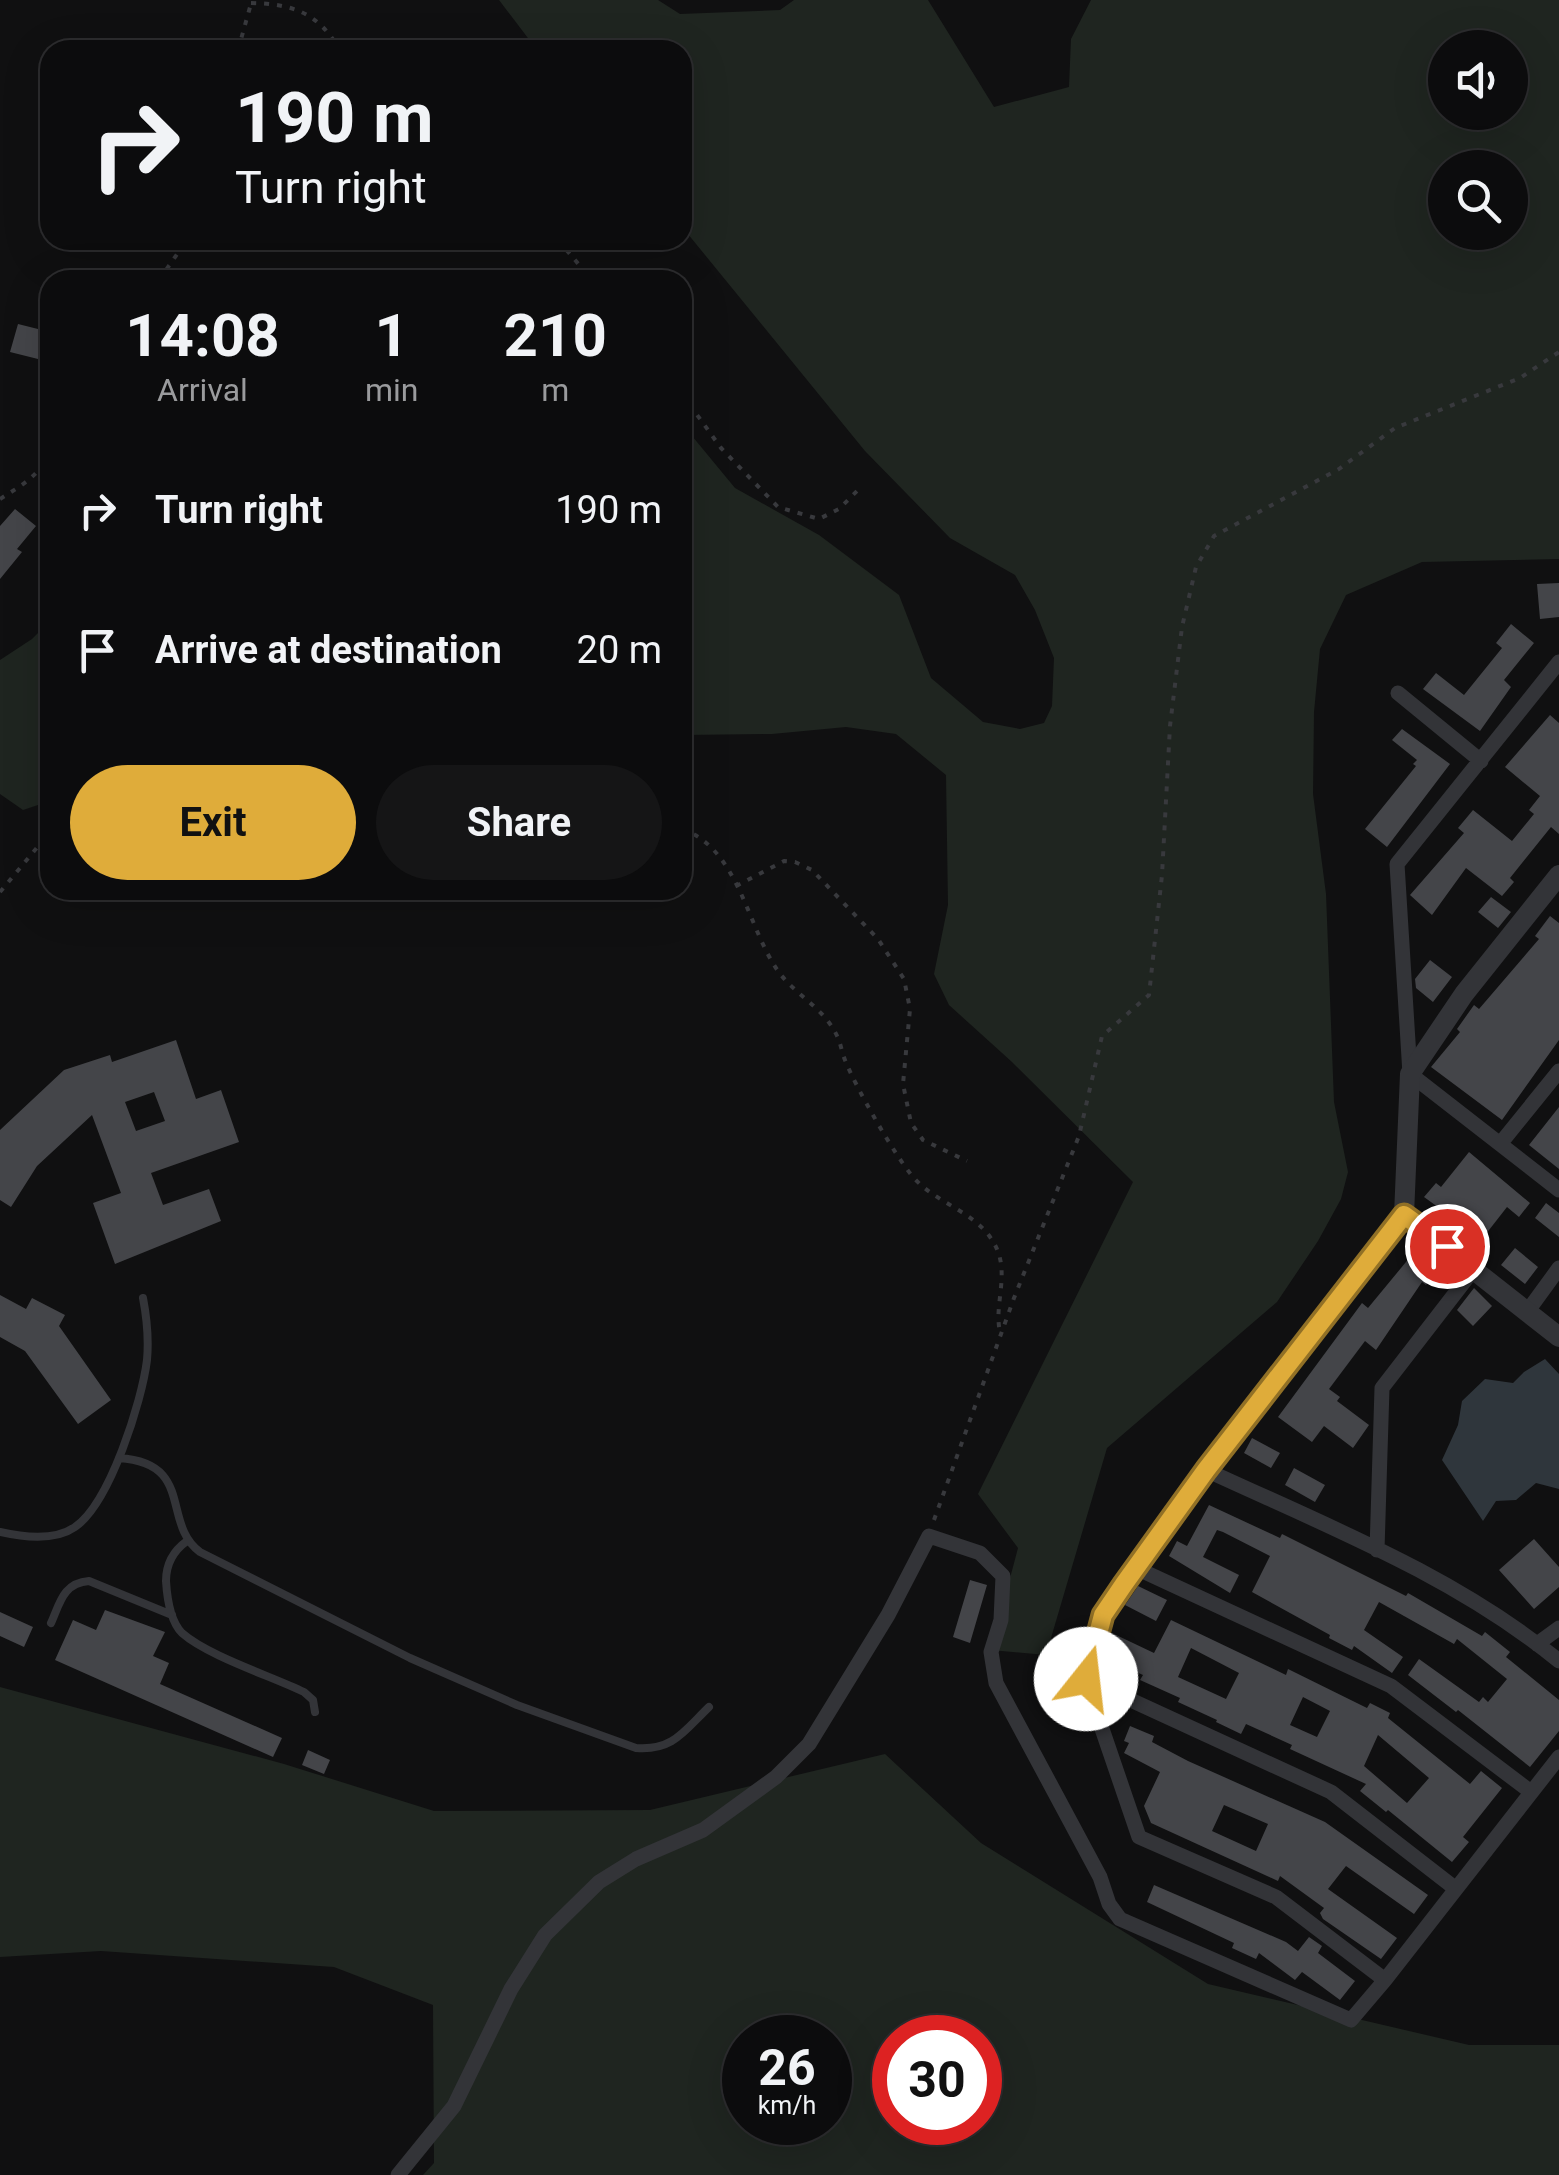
<!DOCTYPE html>
<html lang="en">
<head>
<meta charset="utf-8">
<style>
	:root { --surface:#0c0c0d; --page:#151516; --text:#f1f3f6; --muted:#9a9b9d; --line:#2c2c2e; --accent:#dfac3a }
	body { margin:0; font-family:Roboto,sans-serif; background:var(--page); color:var(--text); height:100vh; display:flex; flex-direction:column; font-size:38px; white-space:nowrap }
	* { box-sizing:border-box; margin:0 }
	p { font-size:32px; color:var(--muted) }
	.icon { flex:none; width:55px; height:55px; fill:none; stroke:currentColor; stroke-width:2; stroke-linecap:round; stroke-linejoin:round }
	.map { position:relative; flex:1; overflow:hidden }
	.side { position:absolute; left:40px; top:270px; width:652px; height:630px; display:flex; flex-direction:column; background:var(--surface); border-radius:30px; box-shadow:0 10px 40px #0002,0 0 0 2px var(--line) }
	.side>* { flex:none }
	.hud { position:absolute; left:40px; top:40px; width:652px; height:210px; border-radius:30px; box-shadow:0 10px 40px #0002,0 0 0 2px var(--line); background:#0c0c0d; color:var(--text); overflow:hidden }
	.buttons { position:absolute; left:1428px; top:30px; display:grid; gap:20px }
	.buttons a { display:grid; place-items:center; width:100px; height:100px; border-radius:50%; background:var(--surface); box-shadow:0 10px 40px #0002,0 0 0 2px var(--line); font-size:50px }
	.speed { position:absolute; left:722px; top:2015px; display:flex; gap:20px; font-size:50px; font-weight:700; text-align:center }
	.speed>* { display:grid; place-content:center; width:130px; height:130px; border-radius:50%; background:var(--surface); box-shadow:0 10px 40px #0002,0 0 0 2px var(--line); line-height:1 }
	.speed small { font-size:25px; font-weight:400 }
	.speed .limit { border:15px solid #d22; background:#fff; color:#111 }
	.pin { position:absolute; display:grid; place-items:center; width:85px; height:85px; color:#fff; margin:-42px; border:5px solid #fff; border-radius:50%; box-shadow:0 2px 10px #0007 }
	.me { position:absolute; width:110px; margin:-55px; rotate:16deg; stroke-linejoin:round; filter:drop-shadow(0 0 8px #0008) }
	.turn { display:flex; align-items:center; gap:35px; height:210px; padding:0 30px; font-size:45px }
	.turn .icon { width:130px; height:130px; stroke-width:2.5 }
	.turn b { display:block; font-size:70px; line-height:85px }
	.eta { display:flex; justify-content:space-evenly; align-items:center; height:170px; text-align:center }
	.eta b { font-size:60px; font-weight:700; line-height:70px }
	.action { display:flex; gap:20px; margin-top:auto; padding:20px 30px }
	.action a { flex:1; height:115px; border-radius:60px; background:var(--accent); color:#111; font-size:40px; font-weight:700; line-height:115px; text-align:center }
	.action a+a { background:var(--page); color:var(--text) }
	ul { padding:0; list-style:none }
	li { display:flex; align-items:center; gap:30px; height:140px; padding:0 30px }
	li div { flex:1 }
	li b { display:block; font-size:38px }
	li em { font-style:normal }
	.map>svg:first-child { display:block }
	.green { fill:#1f2520; fill-rule:evenodd }
	.water { fill:#2f363c }
	.building { fill:#444549; fill-rule:evenodd }
	.lines { fill:none; stroke-linecap:round; stroke-linejoin:round }
	.path { stroke:#38393d; stroke-width:4; stroke-dasharray:5 8; stroke-linecap:butt }
	.service { stroke:#333438; stroke-width:8 }
	.minor { stroke:#333438; stroke-width:15 }
	.tertiary { stroke:#333438; stroke-width:20 }
	.route-casing { stroke:#917026; stroke-width:25 }
	.route { stroke:#dfac3a; stroke-width:18 }
</style>
</head>
<body>
<div class="map">
<svg width="1559" height="2175" viewBox="0 0 1559 2175">
	<rect width="100%" height="100%" fill="#101011"/>
	<path class="green" d="M499,0H658L680,14L780,10L794,0H928L994,107L1069,87L1071,39L1091,0H1559V559L1422,562L1346,595L1320,649L1314,712L1313,794L1326,894L1334,1102L1348,1172L1341,1199L1318,1241L1277,1302L1107,1448L1046,1655L991,1650L1018,1548L978,1494L1133,1182L1012,1062L949,1005L934,974L948,905L946,775L896,734L846,727L772,734L683,735V425L735,488L819,535L899,595L931,678L983,722L1020,729L1044,723L1052,706L1054,658L1035,610L1015,575L950,538L865,451L683,228L682,50H537ZM1445,48H1510V112H1445ZM1445,168H1510V232H1445Z
		M50,621V801L23,810L0,794V660L32,639Z
		M0,1687L284,1764L434,1811L650,1810L885,1754L981,1843L1208,1984L1469,2045H1559V2175H423L434,2163L433,2005L334,1967L101,1951L0,1957ZM745,2038H830V2122H745ZM895,2038H980V2122H895Z"/>
	<path class="water" d="M1545,1359L1559,1374V1489L1536,1483L1516,1500L1496,1501L1483,1521L1442,1460L1458,1425L1462,1401L1485,1379L1513,1383L1524,1372Z"/>
	<path class="building" d="M18,324L50,332V362L10,352Z
		M15,509L36,526L17,549L22,552L0,579V526Z
		M1559,583V617L1540,619L1537,584Z
		M1511,624L1534,643L1504,680L1511,687L1480,731L1423,689L1436,673L1464,695L1502,648L1496,643Z
		M1550,715L1559,723V834L1551,827L1510,878L1514,882L1502,896L1466,868L1432,915L1410,895L1464,833L1458,828L1473,810L1512,841L1534,814L1529,810L1540,796L1505,767Z
		M1402,729L1450,764L1387,847L1365,829L1416,766L1413,764L1417,760L1392,740Z
		M1491,897L1511,912L1498,928L1478,912Z
		M1550,916L1559,923V1040L1502,1120L1431,1067L1460,1032L1457,1029L1474,1005L1479,1009L1539,939L1535,936Z
		M1430,960L1452,977L1433,1002L1416,988L1415,979Z
		M176,1040L196,1099L221,1090L239,1142L151,1173L163,1205L209,1189L221,1221L115,1264L93,1203L121,1193L92,1115L37,1166L11,1207L0,1200V1130L64,1070L110,1055L112,1062ZM154,1092L165,1121L136,1131L125,1102Z
		M1559,1107V1169L1529,1145Z
		M1469,1152L1530,1203L1519,1217L1507,1207L1482,1239L1424,1197L1436,1183L1441,1187Z
		M1546,1203L1559,1213V1237L1535,1218Z
		M1420,1245L1442,1262L1426,1285L1422,1282L1376,1350L1365,1341L1329,1389L1340,1397L1337,1401L1369,1425L1353,1448L1324,1426L1312,1442L1278,1417L1362,1303L1368,1308Z
		M1515,1248L1538,1267L1525,1284L1501,1265Z
		M1474,1288L1492,1306L1473,1326L1457,1310Z
		M0,1295L26,1309L32,1298L65,1315L59,1326L111,1400L78,1424L25,1351L0,1337Z
		M1252,1438L1280,1453L1271,1468L1244,1453Z
		M1294,1468L1325,1485L1315,1502L1285,1485Z
		M1209,1505L1280,1538L1282,1534L1406,1596L1408,1593L1482,1636L1485,1632L1510,1652L1506,1657L1559,1700V1731L1530,1767L1458,1710L1456,1712L1408,1675L1419,1659L1479,1702L1483,1697L1488,1702L1507,1679L1457,1639L1454,1644L1379,1602L1364,1630L1403,1657L1392,1673L1354,1646L1352,1650L1329,1638L1330,1635L1252,1592L1270,1556L1223,1532L1217,1530L1203,1557L1239,1575L1230,1593L1169,1556L1177,1541L1187,1546Z
		M1534,1539L1559,1567V1587L1534,1609L1499,1570Z
		M970,1580L987,1585L970,1643L953,1637Z
		M1138,1586L1167,1600L1156,1621L1125,1605Z
		M105,1610L165,1632L153,1656L169,1663L160,1684L282,1738L273,1757L55,1660L73,1620L96,1630Z
		M0,1612L33,1627L24,1647L0,1636Z
		M1171,1620L1286,1675L1288,1669L1367,1708L1370,1703L1390,1713L1388,1718L1470,1784L1481,1771L1502,1788L1463,1837L1469,1842L1452,1862L1388,1810L1386,1812L1360,1791L1366,1784L1290,1749L1292,1745L1246,1724L1241,1734L1216,1722L1217,1720L1178,1702L1180,1698L1140,1680L1143,1675L1103,1657L1114,1634L1154,1653ZM1191,1648L1239,1673L1226,1699L1178,1677ZM1303,1697L1330,1711L1317,1737L1290,1725ZM1378,1735L1429,1778L1407,1803L1364,1766Z
		M1130,1726L1154,1736L1152,1742L1188,1761L1325,1822L1428,1895L1414,1914L1346,1866L1328,1889L1397,1938L1381,1959L1323,1919L1320,1913L1324,1908L1280,1876L1278,1881L1151,1823L1144,1806L1160,1772L1124,1753L1129,1743L1124,1741ZM1224,1805L1268,1824L1256,1851L1212,1831Z
		M308,1750L330,1760L324,1774L302,1765Z
		M1154,1885L1286,1942L1298,1951L1309,1937L1322,1946L1318,1953L1355,1981L1340,2000L1302,1972L1295,1980L1259,1953L1256,1959L1232,1948L1234,1943L1147,1902Z"/>
	<g class="lines">
		<path class="path" d="M251,3C294,4 318,13 340,50
			M238,50L252,0
			M558,240L592,280
			M159,280L187,240
			M682,394L721,448L778,507L819,519L839,509L862,486
			M0,499C22,485 44,474 50,446
			M682,829C739,849 747,927 778,971C796,996 825,1008 838,1038C841,1045 842,1053 845,1060C855,1086 896,1158 914,1178C938,1205 978,1212 995,1245C1011,1275 992,1308 1001,1335
			M736,886L784,861L795,862L812,870L878,939L904,979L910,1009L903,1084L911,1123L923,1140L967,1161
			M0,892L50,832
			M934,1520L1014,1298L1079,1136L1102,1036L1149,995L1162,875L1170,726L1182,627L1196,567L1214,536L1339,469L1395,428L1520,378L1559,352"/>
		<path class="service" d="M119,1458C195,1463 161,1523 200,1552L410,1658L517,1705L636,1748C673,1751 684,1731 709,1707
			M0,1532C22,1537 55,1541 75,1527C110,1503 142,1401 147,1360C149,1338 147,1319 143,1298
			M187,1541C173,1551 166,1564 166,1581C167,1597 170,1621 182,1633C208,1656 271,1676 304,1692L313,1700L315,1712
			M51,1623C60,1603 63,1583 89,1581L172,1615"/>
		<path class="minor" d="M1559,662L1397,864L1410,1074L1559,1190
			M1398,693L1481,761
			M1500,1144L1559,1071
			M1404,1215L1206,1470L1103,1615L1085,1679L1139,1837L1276,1897L1385,1980L1559,1757
			M1527,1312L1559,1268
			M1206,1470C1327,1526 1455,1576 1559,1661
			M1377,1550L1382,1388L1474,1269
			M1136,1568L1391,1686L1531,1792
			M1537,1644L1559,1628
			M1085,1679L1331,1792L1456,1889
			M398,2175L454,2106L511,1989L545,1935L599,1882L636,1859L703,1830L776,1777L809,1744L888,1615L929,1536L980,1553L1003,1576L1001,1620L991,1652L996,1683L1100,1877L1109,1904L1120,1919L1351,2020L1385,1980"/>
		<path class="tertiary" d="M1559,875L1464,994L1410,1074L1404,1215L1559,1337"/>
	</g>
	<g class="lines">
		<defs>
			<path id="route" d="M1086,1679L1103,1615L1124,1584L1206,1470L1404,1215L1447,1246"/>
		</defs>
		<use href="#route" class="route-casing"/>
		<use href="#route" class="route"/>
	</g>
</svg>
<div class="buttons">
<a><svg class="icon" aria-label="sound" viewBox="0 0 24 24"><path d="M4 9h4l5-4v14l-5-4H4zM17 9q2 3 0 6"/></svg></a>
<a><svg class="icon" aria-label="search" viewBox="0 0 24 24"><circle cx="10" cy="10" r="6"/><path d="M15 15l6 6"/></svg></a>
</div>
<div class="speed"><div>26<small>km/h</small></div><div class="limit">30</div></div>
<div class="pin" style="left:1447px;top:1246px;background:#d93025"><svg class="icon" aria-label="arrive" viewBox="0 0 24 24"><path d="M6 21V4h12l-3 4 3 4H6"/></svg></div>
<svg class="me" style="left:1086px;top:1679px" viewBox="-20 -20 40 40"><circle r="19" fill="#fff"/><path d="M0-13L10 11 0 6-10 11z" fill="#dfac3a"/></svg>
<div class="hud">
<div class="turn"><svg class="icon" aria-label="right" viewBox="0 0 24 24"><path d="M7 20v-9h11M14 6l5 5-5 5"/></svg><div><b>190 m</b>Turn right</div></div>
</div>
<section class="side">
<div class="eta">
<div><b>14:08</b><p>Arrival</p></div>
<div><b>1</b><p>min</p></div>
<div><b>210</b><p>m</p></div>
</div>
<ul>
<li><svg class="icon" aria-label="right" viewBox="0 0 24 24"><path d="M7 20v-9h11M14 6l5 5-5 5"/></svg><div><b>Turn right</b></div><em>190 m</em></li>
<li><svg class="icon" aria-label="arrive" viewBox="0 0 24 24"><path d="M6 21V4h12l-3 4 3 4H6"/></svg><div><b>Arrive at destination</b></div><em>20 m</em></li>
</ul>
<div class="action"><a>Exit</a><a>Share</a></div>
</section>
</div>
</body>
</html>
